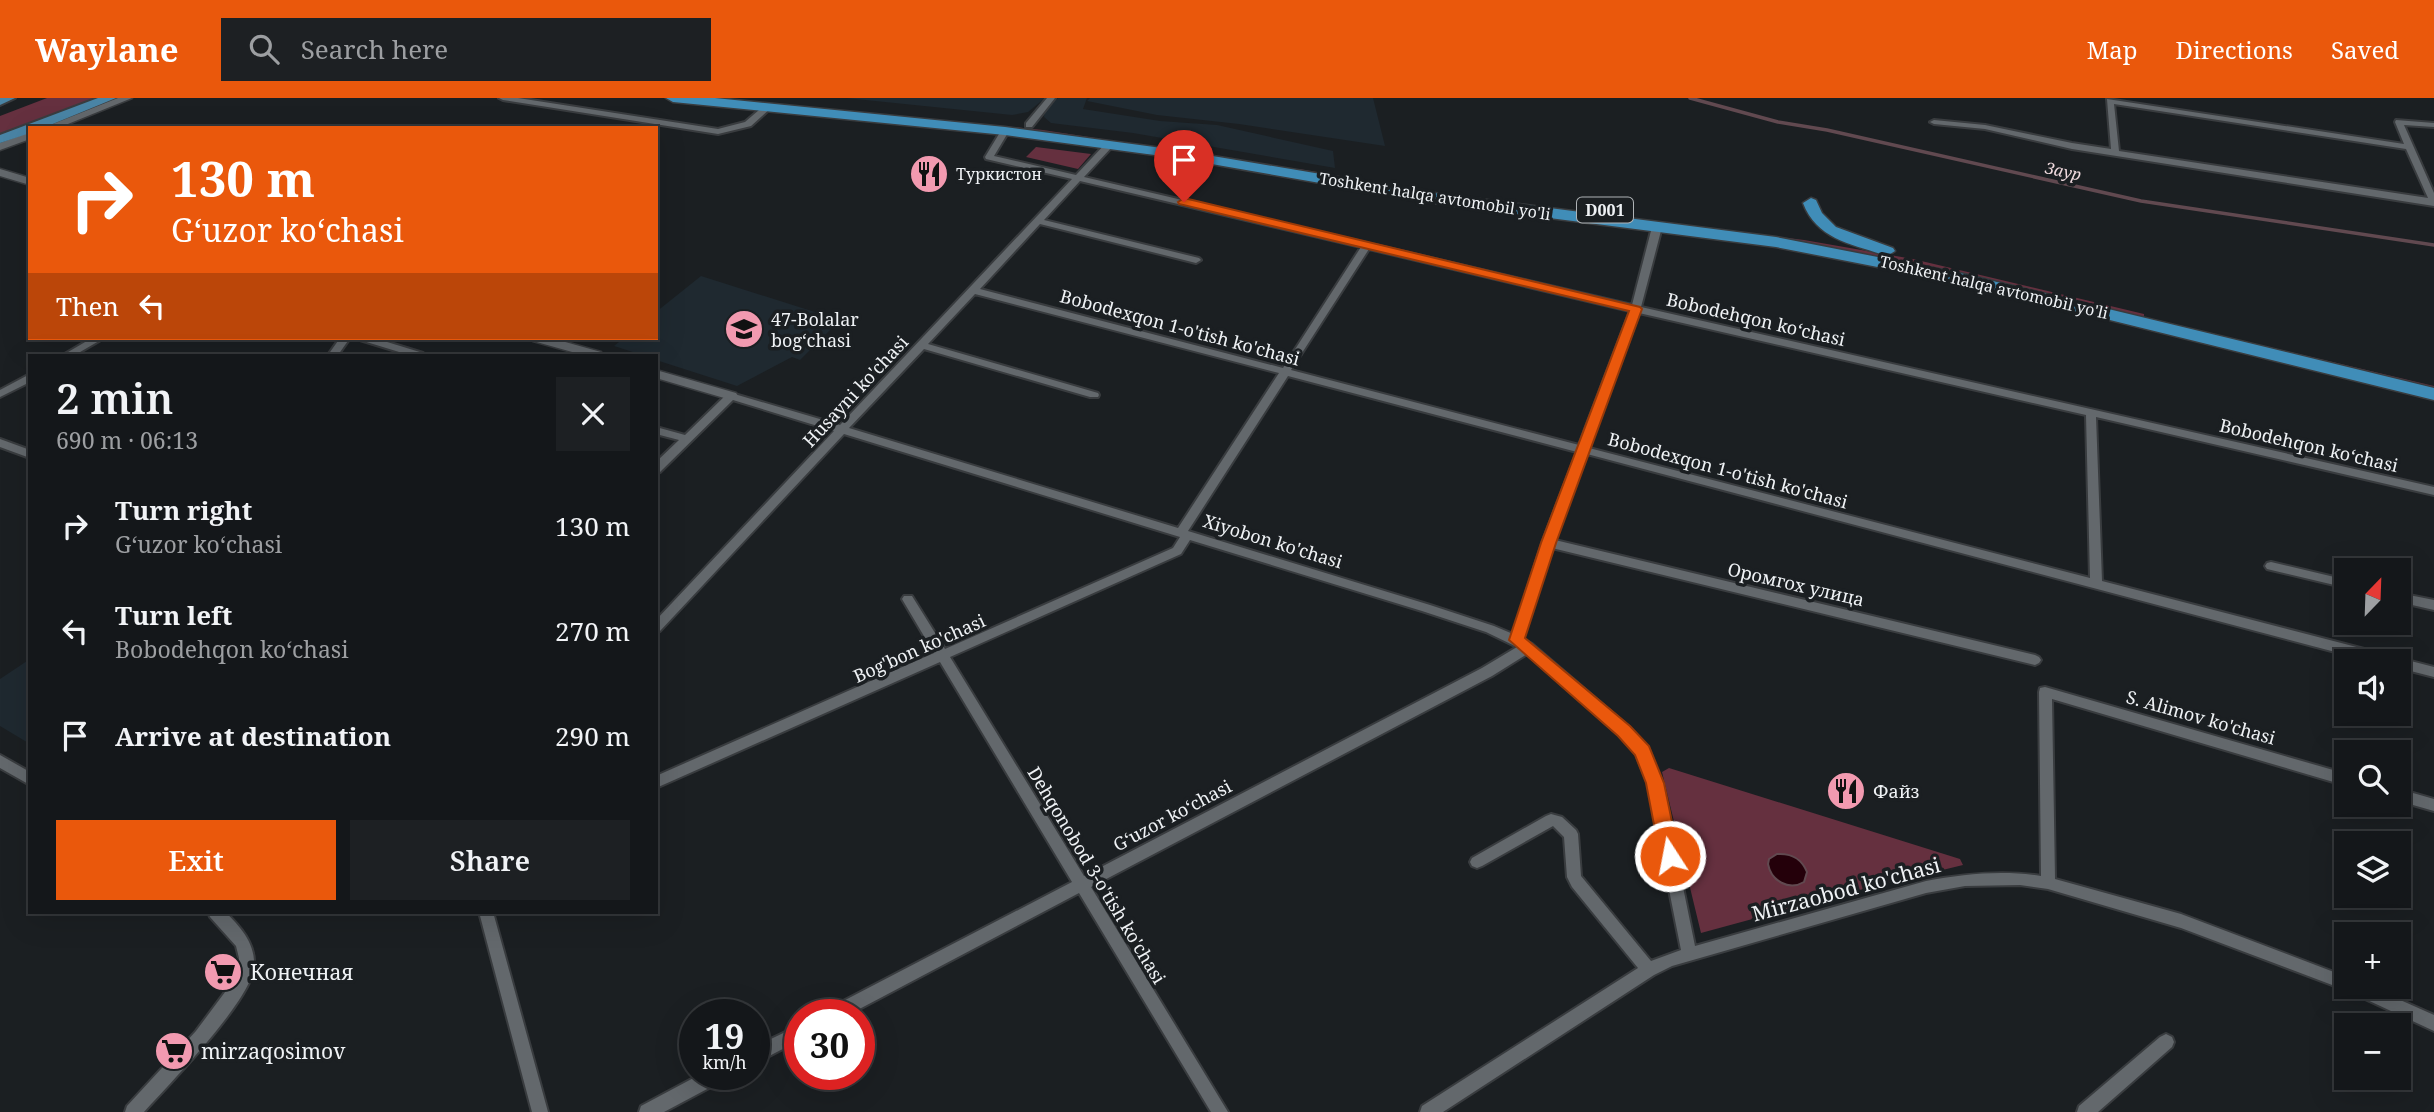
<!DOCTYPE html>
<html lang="en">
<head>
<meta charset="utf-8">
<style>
	:root { --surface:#14171a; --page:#1d2023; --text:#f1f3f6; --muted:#9d9fa2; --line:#333639; --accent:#ea580c }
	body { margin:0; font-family:"Noto Serif",serif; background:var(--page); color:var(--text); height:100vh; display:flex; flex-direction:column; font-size:26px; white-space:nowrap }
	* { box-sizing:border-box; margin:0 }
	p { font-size:23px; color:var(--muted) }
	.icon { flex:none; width:38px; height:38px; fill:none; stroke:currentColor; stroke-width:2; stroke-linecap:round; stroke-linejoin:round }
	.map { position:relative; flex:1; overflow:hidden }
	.drawer { position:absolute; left:28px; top:256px; width:630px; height:560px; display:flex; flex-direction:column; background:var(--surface); border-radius:0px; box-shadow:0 7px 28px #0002,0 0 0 2px var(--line) }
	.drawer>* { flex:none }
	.top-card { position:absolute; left:28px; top:28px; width:630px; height:214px; border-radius:0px; box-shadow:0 7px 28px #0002,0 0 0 2px var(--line); background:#ea580c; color:#fff; overflow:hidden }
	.needle { width:46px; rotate:23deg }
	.fabs { position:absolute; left:2334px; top:460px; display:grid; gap:14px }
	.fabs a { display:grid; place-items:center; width:77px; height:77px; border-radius:0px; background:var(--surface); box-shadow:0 7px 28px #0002,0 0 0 2px var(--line); font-size:35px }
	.speed { position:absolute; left:679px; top:901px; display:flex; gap:14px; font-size:35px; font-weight:700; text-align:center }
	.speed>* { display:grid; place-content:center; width:91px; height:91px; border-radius:50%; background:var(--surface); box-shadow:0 7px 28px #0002,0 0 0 2px var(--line); line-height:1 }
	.speed small { font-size:18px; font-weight:400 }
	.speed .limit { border:10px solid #d22; background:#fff; color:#111 }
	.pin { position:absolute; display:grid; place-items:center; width:60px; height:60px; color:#fff; margin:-72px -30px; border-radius:50% 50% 50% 0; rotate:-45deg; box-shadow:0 0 7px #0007 }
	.pin .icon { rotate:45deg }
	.me { position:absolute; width:77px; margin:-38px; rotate:349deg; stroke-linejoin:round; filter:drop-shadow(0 0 5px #0008) }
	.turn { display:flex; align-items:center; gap:24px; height:147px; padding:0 28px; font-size:32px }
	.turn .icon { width:91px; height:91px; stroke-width:2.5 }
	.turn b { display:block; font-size:49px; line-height:60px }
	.then { display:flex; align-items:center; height:66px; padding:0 28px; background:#0003; gap:14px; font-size:26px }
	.round { display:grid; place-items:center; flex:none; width:74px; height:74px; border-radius:0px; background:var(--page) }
	.headline { display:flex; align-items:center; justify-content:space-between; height:119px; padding:0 28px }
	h1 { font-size:42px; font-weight:600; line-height:52px }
	.cta { display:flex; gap:14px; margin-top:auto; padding:14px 28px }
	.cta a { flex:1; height:80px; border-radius:0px; background:var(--accent); color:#fff; font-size:28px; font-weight:600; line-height:80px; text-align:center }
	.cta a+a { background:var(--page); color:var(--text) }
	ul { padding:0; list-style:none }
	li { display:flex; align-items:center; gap:21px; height:105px; padding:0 28px }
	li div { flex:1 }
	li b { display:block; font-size:26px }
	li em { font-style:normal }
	header { display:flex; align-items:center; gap:42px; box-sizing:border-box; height:98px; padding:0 35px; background:var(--accent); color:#fff }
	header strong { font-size:33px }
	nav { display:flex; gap:38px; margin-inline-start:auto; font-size:24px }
	.search { width:490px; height:63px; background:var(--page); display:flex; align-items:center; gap:18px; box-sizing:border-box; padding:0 24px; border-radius:0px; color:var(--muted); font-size:26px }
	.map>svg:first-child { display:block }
	.built { fill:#1f2930 }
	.green { fill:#65303f }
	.water { fill:#24000a; stroke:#614950; stroke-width:2 }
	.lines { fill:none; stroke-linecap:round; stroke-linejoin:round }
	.stream { stroke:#614950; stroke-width:3.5 }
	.minor-casing { stroke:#393c3f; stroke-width:4 }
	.tertiary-casing { stroke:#393c3f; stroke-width:3 }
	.primary-casing { stroke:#393c3f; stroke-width:4 }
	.trunk-casing { stroke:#393c3f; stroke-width:3 }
	.minor { fill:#63686c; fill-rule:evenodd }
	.tertiary { fill:#63686c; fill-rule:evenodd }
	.primary { fill:#4984a5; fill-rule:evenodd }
	.trunk { fill:#408db8; fill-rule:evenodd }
	.route { fill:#ea580c; stroke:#983908; stroke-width:2 }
	.labels { text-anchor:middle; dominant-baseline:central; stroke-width:7; stroke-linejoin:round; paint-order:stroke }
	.far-water-label { font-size:16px; font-style:italic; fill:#f1dbdf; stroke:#1b1f22 }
	.far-poi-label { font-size:16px; fill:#eff2f5; stroke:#1b1f22; text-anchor:start }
	.far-street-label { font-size:16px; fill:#eff2f5; stroke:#1b1f22 }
	.shield { fill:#1b1f22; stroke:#afb3b6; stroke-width:2 }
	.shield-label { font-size:16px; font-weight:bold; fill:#eff2f5 }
	.poi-label { font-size:18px; fill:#eff2f5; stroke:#1b1f22; text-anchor:start }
	.street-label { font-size:18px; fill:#eff2f5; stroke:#1b1f22 }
	.near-street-label { font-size:21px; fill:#eff2f5; stroke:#1b1f22 }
	.near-poi-label { font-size:21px; fill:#eff2f5; stroke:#1b1f22; text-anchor:start }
</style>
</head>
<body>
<header>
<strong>Waylane</strong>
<div class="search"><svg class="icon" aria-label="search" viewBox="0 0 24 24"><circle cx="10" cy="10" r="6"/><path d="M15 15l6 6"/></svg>Search here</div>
<nav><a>Map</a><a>Directions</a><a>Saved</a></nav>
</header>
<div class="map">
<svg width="2434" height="1014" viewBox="0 0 2434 1014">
	<rect width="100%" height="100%" fill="#1b1f22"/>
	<path class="built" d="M846,0H1045L1028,14L1012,17Z
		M1058,0H1087L1083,11L1160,23L1217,27L1333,53L1335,70L1133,35L1051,25L1044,19L1045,12Z
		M1090,0H1373L1385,48L1239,26L1157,17L1087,3Z
		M701,178L840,222L800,262L792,259L737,288L656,262V257H642L614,248L624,240H656V214Z
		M30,561V646L0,628V581Z"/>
	<path class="green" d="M47,0H104L0,39V18Z
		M789,7L1043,32L1279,68L1277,70L788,9Z
		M1036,49L1091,56L1078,71L1026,59Z
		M1299,71L1466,99L1804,142L1913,161L2144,216V221L1912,166L1803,146L1465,103L1298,75Z
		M2180,228L2434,288V293Z
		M1669,670L1960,761L1963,767L1840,797L1701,835L1662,674Z"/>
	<path class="water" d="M1777,756C1791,755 1802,761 1807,774L1804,784C1789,793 1771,783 1768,766L1769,761Z"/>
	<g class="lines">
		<path class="stream" d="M1690,0L1778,24L1827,32L2141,103L2434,147"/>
		<defs>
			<path id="minor" d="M499,0H518L718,31L745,24L765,7L772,9L751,28L718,36L503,2Z
				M1047,0H1055L1032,29H1026V25Z
				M2107,1L2404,46L2395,24L2396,22L2434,25V29L2404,27L2434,95V108L2072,51L1985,31L1934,26L1930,24L1934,22L1985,27L2072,45L2111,51ZM2114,6L2406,51L2428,100L2119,53Z
				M1002,31L1009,33L994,58L1076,77L1106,45H1112V49L1084,79L1632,207L1652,129L1657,126L1660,127L1662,129L1641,209L2434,389V397L2096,319L2102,483L2434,569V579L2399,570V564H2373L1587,356L1555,442L2035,557L2039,559L2041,562L2039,565L2035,567L1552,450L1523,541L1532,546L1629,629L1647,649L1662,686L1695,848L1926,783C1964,776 2002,772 2041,778L2039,594L2040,590L2045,589L2347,676V688L2052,601L2055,781L2181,816L2347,879V889H2371L2434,917V933L2348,893L2181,830L2048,791L2020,787L1965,788L1926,795L1672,868L1654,877L1443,1014H1420L1422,1008L1638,870L1572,789L1567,779L1564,739L1553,728L1482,768L1477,770L1472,768L1470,764L1472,760L1546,718L1551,716L1562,719L1576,732L1578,736L1581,778L1651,863L1681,852L1648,686L1636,656L1619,637L1527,556L1492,578L1091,789L1228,1014H1211L1079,795L848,917H824L826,912L1072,784L940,564L656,690V678L934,555L902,501L904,498H912L945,551L1173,450L1180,439L844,336L660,533L656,535V522L834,333L733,302L660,374L656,375V364L679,342L656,336V329L685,337L727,296L731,295L840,327L1072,81L986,61L985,59ZM1080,83L1361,149L1283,270L980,191L1040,126L1196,165L1201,162L1199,160L1044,122ZM1369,151L1630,213L1579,347L1291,272ZM975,196L1279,275L1178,430L849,330L924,251L1090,299H1098L1099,297L1098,295L928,246ZM1639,215L2086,317L2090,480L1589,350ZM1288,278L1577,354L1542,445L1513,536L1494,528L1430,507L1188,433ZM1190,442L1422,513L1486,534L1517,549L1482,570L1084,778L950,559L1181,456Z
				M92,240H104L75,257H63Z
				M340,240H350L338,257H328Z
				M359,240H374L423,255L424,257H409L360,242Z
				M30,276V284L0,299V292Z
				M0,341L30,352V360L0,349Z
				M2271,464L2347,482V490L2267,471L2265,468L2267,465Z
				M2399,495L2434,502V512L2399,504Z
				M0,657L30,674V687L0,670Z
				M2399,691L2434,701V713L2399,703Z
				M208,814H225C240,828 256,846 254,869C251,903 169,986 144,1014H125L127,1008L196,933L237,878L239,860L236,848L210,819Z
				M479,814H493L548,1014H532Z
				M800,927V942L754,966V949Z
				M2166,936L2172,939L2174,944L2172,949L2098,1014H2077L2079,1008L2160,939Z
				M701,976H726L724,982L664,1014H639L641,1008Z"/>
			<path id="tertiary" d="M118,0H132L58,30H43Z
				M30,34V41L0,52V45Z
				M0,71L30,80V87L0,78Z
				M532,240H551L601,254L603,257H583L533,243Z
				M656,272L736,295L738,298L731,302L656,280Z"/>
			<path id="primary" d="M0,0H15L0,7Z
				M98,0H116L43,30H30V35L0,45V37Z"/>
			<path id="trunk" d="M666,0H715L1005,29L1177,52L1440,96L1776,139L1964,176L2434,290V302L1964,186L1776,149L1440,106L1177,60L1005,37L673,4Z
				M1811,100L1816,102L1822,115L1836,129L1893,150L1895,153L1887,158L1881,156C1850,146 1816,140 1803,105Z"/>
		</defs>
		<use href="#minor" class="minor-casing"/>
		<use href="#tertiary" class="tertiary-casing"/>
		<use href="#primary" class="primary-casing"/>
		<use href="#trunk" class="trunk-casing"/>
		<use href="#minor" class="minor"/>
		<use href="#tertiary" class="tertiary"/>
		<use href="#primary" class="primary"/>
		<use href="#trunk" class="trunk"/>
	</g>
	<path class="route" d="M1184,100L1640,209L1642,211L1556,445L1525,540L1630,628L1649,648L1664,685L1679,758L1676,764L1670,767L1663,764L1660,758L1646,685L1635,657L1618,638L1509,542L1541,445L1629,213L1179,106L1178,104Z"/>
	<defs>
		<symbol id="restaurant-disc" viewBox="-11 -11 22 22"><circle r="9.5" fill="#f29ab0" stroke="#1b1f22"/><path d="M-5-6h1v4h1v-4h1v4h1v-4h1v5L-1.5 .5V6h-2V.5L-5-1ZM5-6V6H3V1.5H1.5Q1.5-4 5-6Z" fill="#111"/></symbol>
		<symbol id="school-disc" viewBox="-11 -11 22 22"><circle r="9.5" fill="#f29ab0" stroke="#1b1f22"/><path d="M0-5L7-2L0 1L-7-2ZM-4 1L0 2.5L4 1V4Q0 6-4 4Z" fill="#111"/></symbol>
		<symbol id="supermarket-disc" viewBox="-11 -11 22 22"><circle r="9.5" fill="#f29ab0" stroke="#1b1f22"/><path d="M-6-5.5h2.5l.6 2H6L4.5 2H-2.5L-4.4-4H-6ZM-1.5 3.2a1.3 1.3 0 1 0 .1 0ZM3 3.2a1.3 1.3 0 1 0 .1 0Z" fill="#111"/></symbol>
	</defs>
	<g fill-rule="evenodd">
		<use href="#restaurant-disc" x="907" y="54" width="44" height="44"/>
		<use href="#school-disc" x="722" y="209" width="44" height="44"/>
		<use href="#restaurant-disc" x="1824" y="671" width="44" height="44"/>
		<use href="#supermarket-disc" x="201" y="852" width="44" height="44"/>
		<use href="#supermarket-disc" x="152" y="931" width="44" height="44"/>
	</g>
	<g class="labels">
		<g class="far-water-label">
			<text transform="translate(2063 73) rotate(12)">Заур</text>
		</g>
		<g class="far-poi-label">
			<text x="956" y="76">Туркистон</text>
		</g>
		<g class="far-street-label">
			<text transform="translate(1435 98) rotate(9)">Toshkent halqa avtomobil yo'li</text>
			<text transform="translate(1994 189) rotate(13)">Toshkent halqa avtomobil yo'li</text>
		</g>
		<rect class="shield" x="1577" y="99.5" width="56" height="25" rx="5"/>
		<g class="shield-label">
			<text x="1605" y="112">D001</text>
		</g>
		<g class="poi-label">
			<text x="771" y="221">47-Bolalar<tspan x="771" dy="21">bogʻchasi</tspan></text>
			<text x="1873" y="693">Файз</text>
		</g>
		<g class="street-label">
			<text transform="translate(1756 221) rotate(13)">Bobodehqon koʻchasi</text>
			<text transform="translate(1180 229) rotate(15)">Bobodexqon 1-o'tish ko'chasi</text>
			<text transform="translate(855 293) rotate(-47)">Husayni ko'chasi</text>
			<text transform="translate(2309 347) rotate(13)">Bobodehqon koʻchasi</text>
			<text transform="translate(1728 372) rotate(15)">Bobodexqon 1-o'tish ko'chasi</text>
			<text transform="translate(1273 443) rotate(17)">Xiyobon ko'chasi</text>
			<text transform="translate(1796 486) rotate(13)">Оромгох улица</text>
			<text transform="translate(919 550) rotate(-24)">Bog'bon ko'chasi</text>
			<text transform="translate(2201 619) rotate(16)">S. Alimov ko'chasi</text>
			<text transform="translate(1172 717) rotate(-28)">Gʻuzor koʻchasi</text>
			<text transform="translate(1097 777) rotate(59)">Dehqonobod 3-o'tish ko'chasi</text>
		</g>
		<g class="near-street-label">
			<text transform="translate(1846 791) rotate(-15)">Mirzaobod ko'chasi</text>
		</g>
		<g class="near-poi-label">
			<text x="250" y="874">Конечная</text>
			<text x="201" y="953">mirzaqosimov</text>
		</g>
	</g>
</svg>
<div class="fabs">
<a><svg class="needle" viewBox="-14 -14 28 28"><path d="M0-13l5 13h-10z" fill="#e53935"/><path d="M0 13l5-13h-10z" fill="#9d9fa2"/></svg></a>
<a><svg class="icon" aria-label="sound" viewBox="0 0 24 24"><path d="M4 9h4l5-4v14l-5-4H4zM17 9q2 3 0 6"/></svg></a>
<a><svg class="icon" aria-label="search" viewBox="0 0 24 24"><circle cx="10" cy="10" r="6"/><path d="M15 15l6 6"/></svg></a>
<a><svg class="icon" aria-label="layers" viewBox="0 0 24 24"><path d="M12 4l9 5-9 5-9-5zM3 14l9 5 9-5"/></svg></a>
<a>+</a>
<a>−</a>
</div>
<div class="speed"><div>19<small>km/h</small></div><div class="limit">30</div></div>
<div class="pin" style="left:1184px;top:104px;background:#d93025"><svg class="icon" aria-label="arrive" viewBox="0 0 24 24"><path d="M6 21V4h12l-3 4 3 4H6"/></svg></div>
<svg class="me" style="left:1670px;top:758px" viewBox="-20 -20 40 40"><circle r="17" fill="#ea580c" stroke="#fff" stroke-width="3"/><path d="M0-11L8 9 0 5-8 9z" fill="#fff"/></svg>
<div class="top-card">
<div class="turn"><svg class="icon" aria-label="right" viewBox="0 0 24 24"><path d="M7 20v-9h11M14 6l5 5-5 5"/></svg><div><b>130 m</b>Gʻuzor koʻchasi</div></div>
<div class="then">Then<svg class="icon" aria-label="left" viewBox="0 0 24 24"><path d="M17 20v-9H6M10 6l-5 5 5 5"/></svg></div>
</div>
<section class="drawer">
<div class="headline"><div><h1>2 min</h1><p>690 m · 06:13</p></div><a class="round"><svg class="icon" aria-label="close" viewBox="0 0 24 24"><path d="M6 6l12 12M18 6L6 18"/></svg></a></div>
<ul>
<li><svg class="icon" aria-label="right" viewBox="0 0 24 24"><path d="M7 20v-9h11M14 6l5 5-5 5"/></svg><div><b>Turn right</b><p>Gʻuzor koʻchasi</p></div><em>130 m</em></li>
<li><svg class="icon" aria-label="left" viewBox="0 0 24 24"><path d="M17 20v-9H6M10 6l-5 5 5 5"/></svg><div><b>Turn left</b><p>Bobodehqon koʻchasi</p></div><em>270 m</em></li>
<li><svg class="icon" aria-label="arrive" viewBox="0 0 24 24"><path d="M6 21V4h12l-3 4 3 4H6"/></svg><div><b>Arrive at destination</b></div><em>290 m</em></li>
</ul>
<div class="cta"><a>Exit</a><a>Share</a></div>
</section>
</div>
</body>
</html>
